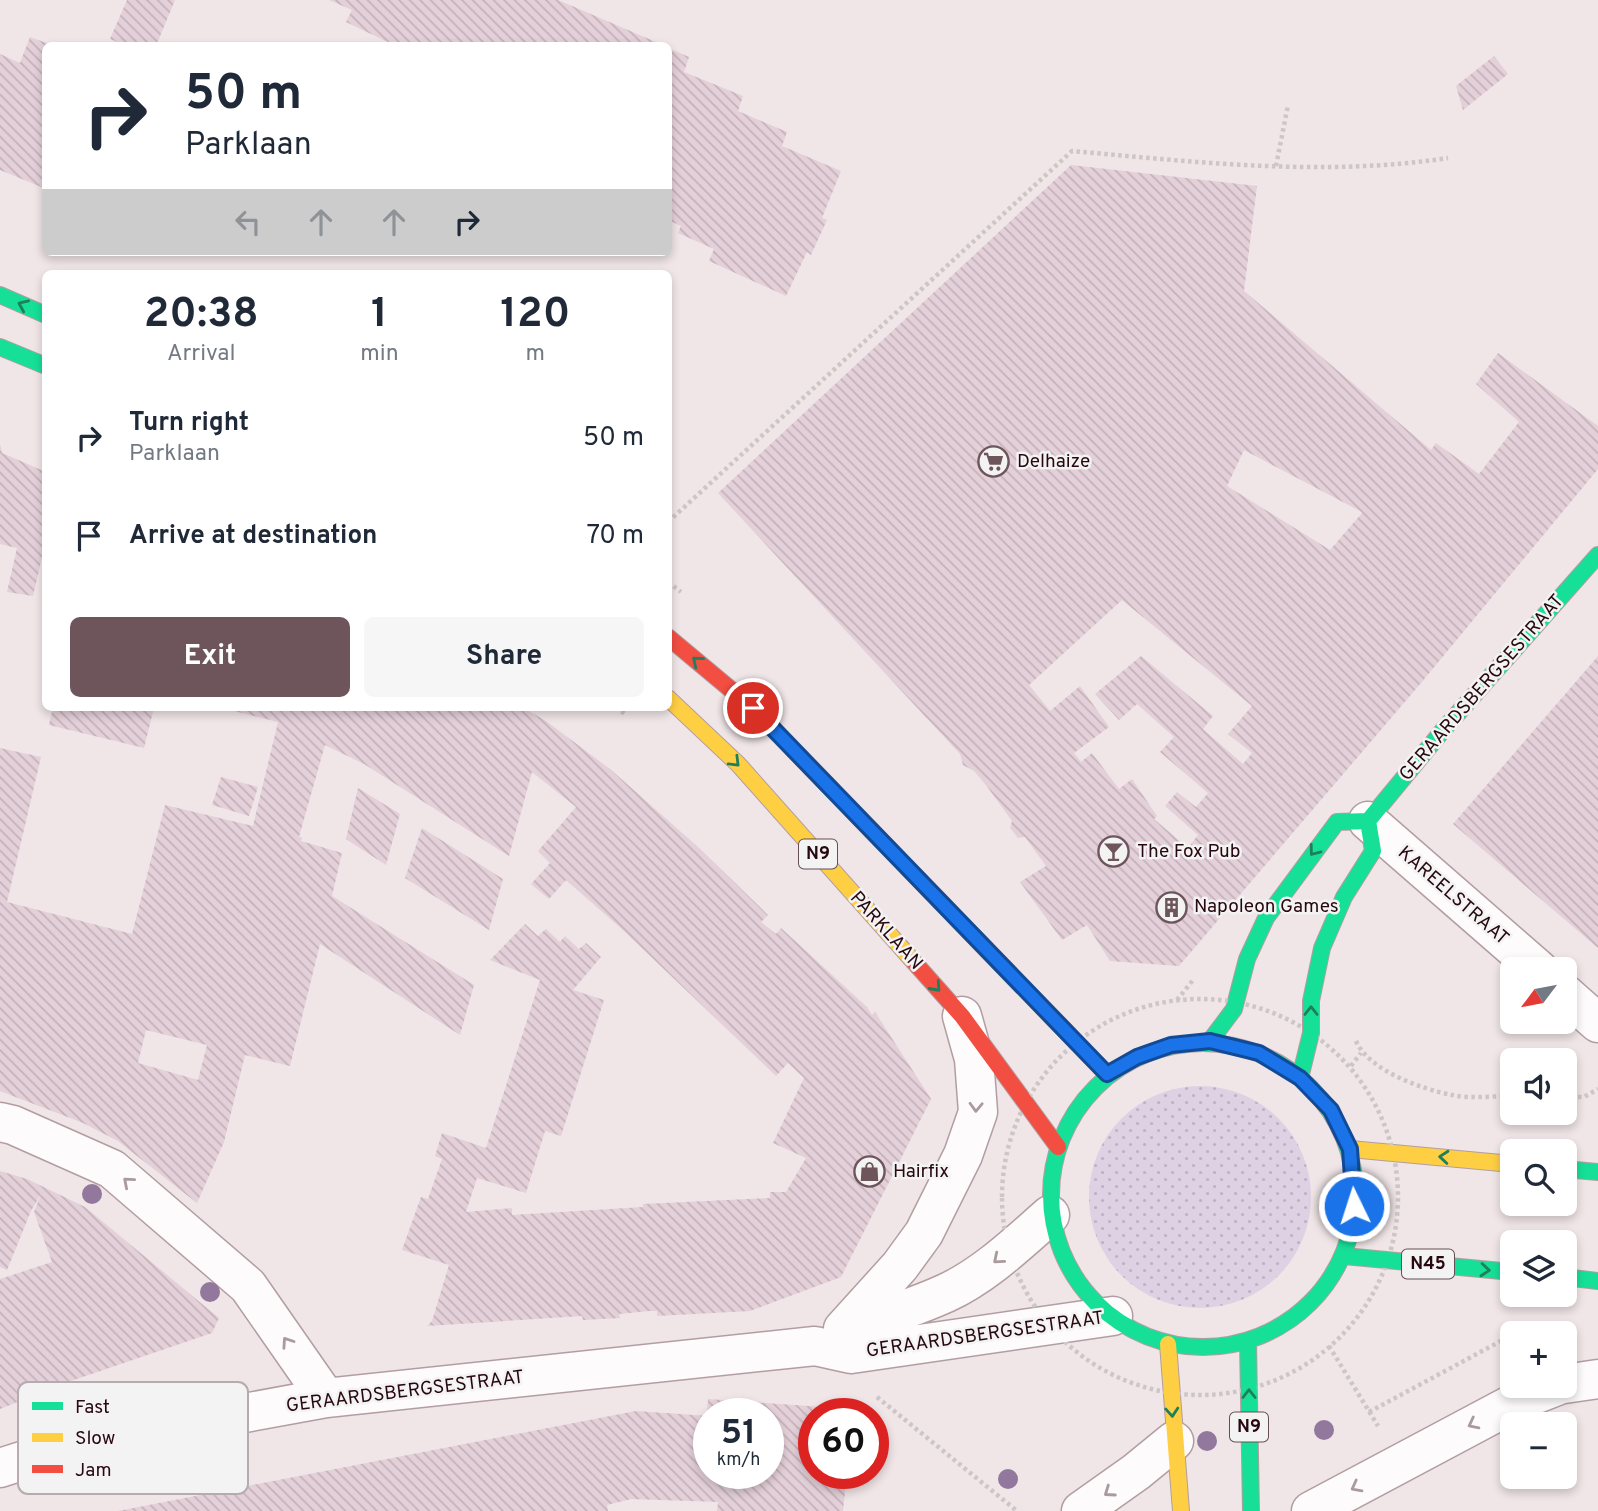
<!DOCTYPE html>
<html lang="en">
<head>
<meta charset="utf-8">
<style>
	:root { --surface:#fff; --page:#f6f6f7; --text:#1f2937; --muted:#747a83; --accent:#6e555b }
	body { margin:0; font-family:Overpass,sans-serif; background:var(--page); color:var(--text); height:100vh; display:flex; flex-direction:column; font-size:26px; white-space:nowrap }
	* { box-sizing:border-box; margin:0 }
	p { font-size:23px; color:var(--muted) }
	.icon { flex:none; width:38px; height:38px; fill:none; stroke:currentColor; stroke-width:2; stroke-linecap:round; stroke-linejoin:round }
	.map { position:relative; flex:1; overflow:hidden }
	.side { position:absolute; left:42px; top:270px; width:630px; height:441px; display:flex; flex-direction:column; background:var(--surface); border-radius:10px; box-shadow:0 4px 10px #0003 }
	.side>* { flex:none }
	.hud { position:absolute; left:42px; top:42px; width:630px; height:214px; border-radius:10px; box-shadow:0 4px 10px #0003; background:#fff; color:var(--text); overflow:hidden }
	.needle { width:46px; rotate:238deg }
	.tools { position:absolute; left:1500px; top:957px; display:grid; gap:14px }
	.tools a { display:grid; place-items:center; width:77px; height:77px; border-radius:10px; background:var(--surface); box-shadow:0 4px 10px #0003; font-size:35px }
	.speed { position:absolute; left:693px; top:1398px; display:flex; gap:14px; font-size:35px; font-weight:700; text-align:center }
	.speed>* { display:grid; place-content:center; width:91px; height:91px; border-radius:50%; background:var(--surface); box-shadow:0 4px 10px #0003; line-height:1 }
	.speed small { font-size:18px; font-weight:400 }
	.speed .limit { border:10px solid #d22; background:#fff; color:#111 }
	.pin { position:absolute; display:grid; place-items:center; width:60px; height:60px; color:#fff; margin:-30px; border:4px solid #fff; border-radius:50%; box-shadow:0 2px 7px #0007 }
	.me { position:absolute; width:77px; margin:-38px; rotate:356deg; stroke-linejoin:round; filter:drop-shadow(0 0 5px #0008) }
	.turn { display:flex; align-items:center; gap:24px; height:147px; padding:0 28px; font-size:32px }
	.turn .icon { width:91px; height:91px; stroke-width:2.5 }
	.turn b { display:block; font-size:49px; line-height:60px }
	.lanes { display:flex; align-items:center; height:66px; padding:0 28px; background:#0003; justify-content:center; gap:35px; direction:ltr }
	.lanes .off { opacity:.35 }
	.eta { display:flex; justify-content:space-evenly; align-items:center; height:119px; text-align:center }
	.eta b { font-size:42px; font-weight:700; line-height:49px }
	.primary-button { display:flex; gap:14px; margin-top:auto; padding:14px 28px }
	.primary-button a { flex:1; height:80px; border-radius:10px; background:var(--accent); color:#fff; font-size:28px; font-weight:700; line-height:80px; text-align:center }
	.primary-button a+a { background:var(--page); color:var(--text) }
	ul { padding:0; list-style:none }
	li { display:flex; align-items:center; gap:21px; height:98px; padding:0 28px }
	li div { flex:1 }
	li b { display:block; font-size:26px }
	li em { font-style:normal }
	.map>svg:first-child { display:block }
	.grass { fill:url(#grass-dots) }
	.building { fill:url(#building-back-hatch); fill-rule:evenodd }
	.lines { fill:none; stroke-linecap:round; stroke-linejoin:round }
	.street-casing { stroke:#b29ea2; stroke-width:41 }
	.fast-casing { stroke:#b29ea2; stroke-width:18 }
	.slow-casing { stroke:#b29ea2; stroke-width:18 }
	.jam-casing { stroke:#b29ea2; stroke-width:18 }
	.path { stroke:#ccc6c7; stroke-width:4.5; stroke-dasharray:3.5 3.5; stroke-linecap:butt }
	.street { stroke:#fdfbfb; stroke-width:38 }
	.fast { stroke:#16e098; stroke-width:16 }
	.slow { stroke:#ffcf43; stroke-width:16 }
	.jam { stroke:#f24e42; stroke-width:16 }
	.tree { fill:#91789c }
	.oneway { stroke:#1e7f5b }
	.oneway2 { stroke:#a89a9d }
	.route-casing { stroke:#114b97; stroke-width:18 }
	.route { stroke:#1a73e8; stroke-width:12 }
	.labels { text-anchor:middle; dominant-baseline:central; stroke-width:5; stroke-linejoin:round; paint-order:stroke }
	.shield { fill:#f3f3f3; stroke:#654e54; stroke-width:2 }
	.shield-label { font-size:18px; font-weight:bold; fill:#280810 }
	.poi-label { font-size:19px; fill:#280810; stroke:#f3f3f3; text-anchor:start }
	.street-label { font-size:19px; fill:#280810; stroke:#f3f3f3 }
	.key { fill:#f3f3f3; stroke:#b6acaf; stroke-width:2 }
	.key-label { font-size:19px; fill:#280810 }
</style>
</head>
<body>
<div class="map">
<svg width="1598" height="1511" viewBox="0 0 1598 1511">
	<defs>
		<pattern id="grass-dots" width="8" height="8" patternUnits="userSpaceOnUse" patternTransform="scale(1.75)"><rect width="8" height="8" fill="#dfd1e4"/><path d="M2 2h.1M6 6h.1" fill="none" stroke="#bfb2c3" stroke-width="1.8" stroke-linecap="round"/></pattern>
		<pattern id="building-back-hatch" width="6" height="6" patternUnits="userSpaceOnUse" patternTransform="scale(1.75)"><rect width="6" height="6" fill="#e4d0d9"/><path d="M-1 5l2 2M0 0l6 6M5-1l2 2" fill="none" stroke="#c4b1b9"/></pattern>
	</defs>
	<rect width="100%" height="100%" fill="#f0e5e7"/>
	<path class="grass" d="M1089 1197a111 111 0 1 1 222 0a111 111 0 1 1-222 0Z"/>
	<path class="building" d="M127,0H175L156,46H126L110,39Z
		M329,0H558L663,45L396,46L346,22L352,10Z
		M30,37L52,45L46,46V189L0,170V54L20,63Z
		M668,48L689,57L684,72L743,96L738,111L787,132L782,146L841,171L822,218L827,220L811,255L807,252L786,296L709,261L714,249L678,233L681,226L668,220Z
		M1494,56L1508,74L1463,110L1456,86Z
		M1071,165L1257,186L1244,291L1431,450L1436,443L1479,474L1519,422L1476,384L1498,353L1598,426V469L1421,683L1179,966L1110,961L1087,925L1062,940L1020,882L1046,866L1025,837L1018,838L1010,828L1012,821L986,785L974,771L963,765L960,754L718,493ZM1244,450L1360,511L1362,513L1330,550L1227,486ZM1122,600L1252,706L1228,734L1252,753L1243,764L1203,729L1213,716L1141,656L1095,694L1119,720L1137,704L1174,737L1160,752L1208,793L1196,807L1177,792L1165,806L1198,835L1188,848L1154,819L1157,816L1132,779L1119,789L1092,753L1081,762L1074,753L1109,727L1080,686L1050,711L1029,685Z
		M0,444L2,453L46,472V554L43,553L33,596L7,592L17,548L0,544Z
		M1598,656V948L1453,824Z
		M53,707H151L154,708L144,748L49,725Z
		M235,707H522L546,721L610,769L698,847L768,915L761,922L776,934L781,928L867,1007L872,1015L875,1012L931,1099L841,1277L750,1311L657,1316V1311H649L619,1314L620,1318L583,1320L582,1316L427,1326L432,1321L449,1265L402,1250L421,1197L428,1199L442,1159L435,1156L442,1133L486,1148L540,980L490,960L525,924L538,936L546,929L560,942L565,936L579,949L586,943L601,957L573,990L604,1000L561,1136L545,1131L526,1193L477,1178L466,1212L512,1208V1215L643,1207V1204L770,1198V1192H786L806,1158L773,1143L804,1078L788,1063L776,1076L624,931L566,880L549,899L531,884L550,863L538,851L576,807L532,772L509,856L364,764L325,745L299,837L302,838L301,841L342,853L332,896L474,985L460,1035L320,944L290,1066L245,1055L224,1142L197,1203L118,1141L83,1123L0,1091V748L41,757L7,902L132,934L165,805L253,826L278,722L234,711ZM146,1030L207,1045L198,1080L138,1063Z
		M221,777L258,787L249,816L212,805Z
		M358,788L400,814L386,865L346,839Z
		M422,828L503,879L489,930L405,878Z
		M0,1171L27,1179L85,1207L219,1318L212,1333L65,1383L0,1409V1279L52,1262L34,1212L41,1194L31,1211L7,1270L0,1267Z
		M708,1399L852,1409V1414H814V1474H847L843,1511H717L718,1502L631,1499L607,1505L608,1511H118L636,1411L709,1416V1474H768V1414H707Z"/>
	<g class="lines">
		<defs>
			<path id="street" d="M1368,821L1539,970
				M1564,993L1598,1023
				M0,1122L13,1125L112,1169L248,1286L326,1398
				M843,1329L900,1266L924,1233L963,1155L978,1112L974,1059L962,1016
				M843,1329C878,1319 913,1308 946,1293C985,1275 1018,1243 1050,1215
				M1564,1384L1598,1379
				M0,1468L75,1444L326,1398L815,1346L851,1354L1113,1316
				M1081,1511L1136,1472L1174,1441
				M1311,1511L1516,1402L1557,1386"/>
			<path id="fast" d="M0,295L46,315
				M0,347L46,366
				M872,831L1107,1074
				M1210,1041L1234,1009L1247,959L1266,918L1337,822L1368,821L1444,729L1598,555
				M1051 1195a152 152 0 1 1 304 0a152 152 0 1 1-304 0Z
				M1300,1078L1311,1033V1001L1322,948L1344,897L1373,851L1368,821
				M1564,1169L1598,1172
				M1344,1256L1512,1272
				M1564,1277L1598,1281
				M1248,1342L1251,1511"/>
			<path id="slow" d="M668,698L738,764L914,962
				M1350,1149L1512,1164
				M1168,1344L1181,1511"/>
			<path id="jam" d="M668,637L753,708L872,831
				M914,962L962,1016L1058,1147"/>
		</defs>
		<use href="#street" class="street-casing"/>
		<use href="#fast" class="fast-casing"/>
		<use href="#slow" class="slow-casing"/>
		<use href="#jam" class="jam-casing"/>
		<path class="path" d="M1276,166L1288,105
			M668,522L1072,151C1196,162 1323,177 1448,158
			M668,582L681,592
			M616,707L626,715
			M1002 1197a198 198 0 1 1 396 0a198 198 0 1 1-396 0Z
			M1177,1000L1193,980
			M1356,1041C1369,1071 1422,1089 1452,1095C1471,1099 1493,1096 1512,1096
			M1351,1066L1361,1053
			M1564,1097H1584L1598,1089
			M1515,1334H1539
			M1329,1346L1378,1426
			M877,1397L1017,1511
			M1369,1412L1512,1335"/>
		<use href="#street" class="street"/>
		<use href="#fast" class="fast"/>
		<use href="#slow" class="slow"/>
		<use href="#jam" class="jam"/>
	</g>
	<g class="tree">
		<circle cx="92" cy="1194" r="10"/>
		<circle cx="210" cy="1292" r="10"/>
		<circle cx="1324" cy="1430" r="10"/>
		<circle cx="1207" cy="1441" r="10"/>
		<circle cx="1008" cy="1479" r="10"/>
	</g>
	<defs><path id="oneway-chevron" d="M-2-3.5L2.5 0L-2 3.5" fill="none" stroke-width="1.6" stroke-linecap="round" stroke-linejoin="round" transform="scale(1.75)"/></defs>
	<g class="oneway">
		<use href="#oneway-chevron" transform="translate(23 305) rotate(-156)"/>
		<use href="#oneway-chevron" transform="translate(697 661) rotate(-140)"/>
		<use href="#oneway-chevron" transform="translate(735 762) rotate(45)"/>
		<use href="#oneway-chevron" transform="translate(1314 851) rotate(127)"/>
		<use href="#oneway-chevron" transform="translate(936 987) rotate(48)"/>
		<use href="#oneway-chevron" transform="translate(1311 1011) rotate(-90)"/>
		<use href="#oneway-chevron" transform="translate(1444 1157) rotate(-175)"/>
		<use href="#oneway-chevron" transform="translate(1485 1270) rotate(5)"/>
		<use href="#oneway-chevron" transform="translate(1249 1394) rotate(-90)"/>
		<use href="#oneway-chevron" transform="translate(1172 1412) rotate(86)"/>
	</g>
	<g class="oneway2">
		<use href="#oneway-chevron" transform="translate(976 1107) rotate(92)"/>
		<use href="#oneway-chevron" transform="translate(128 1182) rotate(-139)"/>
		<use href="#oneway-chevron" transform="translate(998 1259) rotate(140)"/>
		<use href="#oneway-chevron" transform="translate(287 1342) rotate(-124)"/>
		<use href="#oneway-chevron" transform="translate(1473 1424) rotate(153)"/>
		<use href="#oneway-chevron" transform="translate(1356 1487) rotate(152)"/>
		<use href="#oneway-chevron" transform="translate(1109 1492) rotate(145)"/>
	</g>
	<g class="lines">
		<defs>
			<path id="route" d="M753,708L1107,1074L1137,1057L1171,1045L1210,1041L1259,1053L1300,1078L1331,1110L1350,1149L1354,1206"/>
		</defs>
		<use href="#route" class="route-casing"/>
		<use href="#route" class="route"/>
	</g>
	<defs>
		<symbol id="supermarket-ring" viewBox="-11 -11 22 22"><circle r="9.5" fill="#f3f3f3" stroke="#6e555b" stroke-width="1.5"/><path d="M-6-5.5h2.5l.6 2H6L4.5 2H-2.5L-4.4-4H-6ZM-1.5 3.2a1.3 1.3 0 1 0 .1 0ZM3 3.2a1.3 1.3 0 1 0 .1 0Z" fill="#6e555b"/></symbol>
		<symbol id="bar-ring" viewBox="-11 -11 22 22"><circle r="9.5" fill="#f3f3f3" stroke="#6e555b" stroke-width="1.5"/><path d="M-6-5H6L.8 .8V4.5H3.5V6h-7V4.5H-.8V.8Z" fill="#6e555b"/></symbol>
		<symbol id="building-ring" viewBox="-11 -11 22 22"><circle r="9.5" fill="#f3f3f3" stroke="#6e555b" stroke-width="1.5"/><path d="M-4-6H4V6H1V3H-1V6H-4ZM-2.5-4.3h1.7v1.8h-1.7ZM.8-4.3h1.7v1.8H.8ZM-2.5-1h1.7V.8h-1.7ZM.8-1h1.7V.8H.8Z" fill="#6e555b"/></symbol>
		<symbol id="shop-ring" viewBox="-11 -11 22 22"><circle r="9.5" fill="#f3f3f3" stroke="#6e555b" stroke-width="1.5"/><path d="M-5-2.5h2.3a2.7 3.5 0 0 1 5.4 0H5L5.5 6h-11ZM-1.5-2.5h3a1.5 2.3 0 0 0-3 0Z" fill="#6e555b"/></symbol>
	</defs>
	<g fill-rule="evenodd">
		<use href="#supermarket-ring" x="976" y="444" width="35" height="35"/>
		<use href="#bar-ring" x="1096" y="834" width="35" height="35"/>
		<use href="#building-ring" x="1154" y="890" width="35" height="35"/>
		<use href="#shop-ring" x="852" y="1154" width="35" height="35"/>
	</g>
	<g class="labels">
		<g class="shield">
			<rect x="799" y="839.5" width="38" height="29" rx="5"/>
			<rect x="1402" y="1249.5" width="52" height="29" rx="5"/>
			<rect x="1230" y="1412.5" width="38" height="29" rx="5"/>
		</g>
		<g class="shield-label">
			<text x="818" y="854">N9</text>
			<text x="1428" y="1264">N45</text>
			<text x="1249" y="1427">N9</text>
		</g>
		<g class="poi-label">
			<text x="1017" y="462">Delhaize</text>
			<text x="1137" y="852">The Fox Pub</text>
			<text x="1194" y="907">Napoleon Games</text>
			<text x="893" y="1172">Hairfix</text>
		</g>
		<g class="street-label">
			<text transform="translate(1482 688) rotate(-49)">GERAARDSBERGSESTRAAT</text>
			<text transform="translate(1453 896) rotate(41)">KAREELSTRAAT</text>
			<text transform="translate(886 931) rotate(48)">PARKLAAN</text>
			<text transform="translate(985 1335) rotate(-8)">GERAARDSBERGSESTRAAT</text>
			<text transform="translate(405 1392) rotate(-7)">GERAARDSBERGSESTRAAT</text>
		</g>
	</g>
	<rect x="18" y="1382" width="230" height="112" rx="10" class="key"/>
	<rect x="32" y="1402" width="31" height="8" fill="#16e098"/>
	<rect x="32" y="1433" width="31" height="9" fill="#ffcf43"/>
	<rect x="32" y="1465" width="31" height="8" fill="#f24e42"/>
	<g class="key-label">
		<text x="75" y="1413">Fast</text>
		<text x="75" y="1444">Slow</text>
		<text x="75" y="1476">Jam</text>
	</g>
</svg>
<div class="tools">
<a><svg class="needle" viewBox="-14 -14 28 28"><path d="M0-13l5 13h-10z" fill="#e53935"/><path d="M0 13l5-13h-10z" fill="#747a83"/></svg></a>
<a><svg class="icon" aria-label="sound" viewBox="0 0 24 24"><path d="M4 9h4l5-4v14l-5-4H4zM17 9q2 3 0 6"/></svg></a>
<a><svg class="icon" aria-label="search" viewBox="0 0 24 24"><circle cx="10" cy="10" r="6"/><path d="M15 15l6 6"/></svg></a>
<a><svg class="icon" aria-label="layers" viewBox="0 0 24 24"><path d="M12 4l9 5-9 5-9-5zM3 14l9 5 9-5"/></svg></a>
<a>+</a>
<a>−</a>
</div>
<div class="speed"><div>51<small>km/h</small></div><div class="limit">60</div></div>
<div class="pin" style="left:753px;top:708px;background:#d93025"><svg class="icon" aria-label="arrive" viewBox="0 0 24 24"><path d="M6 21V4h12l-3 4 3 4H6"/></svg></div>
<svg class="me" style="left:1354px;top:1206px" viewBox="-20 -20 40 40"><circle r="17" fill="#1a73e8" stroke="#fff" stroke-width="3"/><path d="M0-11L8 9 0 5-8 9z" fill="#fff"/></svg>
<div class="hud">
<div class="turn"><svg class="icon" aria-label="right" viewBox="0 0 24 24"><path d="M7 20v-9h11M14 6l5 5-5 5"/></svg><div><b>50 m</b>Parklaan</div></div>
<div class="lanes"><svg class="icon off" aria-label="left" viewBox="0 0 24 24"><path d="M17 20v-9H6M10 6l-5 5 5 5"/></svg><svg class="icon off" aria-label="ahead" viewBox="0 0 24 24"><path d="M12 20V5M6 11l6-6 6 6"/></svg><svg class="icon off" aria-label="ahead" viewBox="0 0 24 24"><path d="M12 20V5M6 11l6-6 6 6"/></svg><svg class="icon" aria-label="right" viewBox="0 0 24 24"><path d="M7 20v-9h11M14 6l5 5-5 5"/></svg></div>
</div>
<section class="side">
<div class="eta">
<div><b>20:38</b><p>Arrival</p></div>
<div><b>1</b><p>min</p></div>
<div><b>120</b><p>m</p></div>
</div>
<ul>
<li><svg class="icon" aria-label="right" viewBox="0 0 24 24"><path d="M7 20v-9h11M14 6l5 5-5 5"/></svg><div><b>Turn right</b><p>Parklaan</p></div><em>50 m</em></li>
<li><svg class="icon" aria-label="arrive" viewBox="0 0 24 24"><path d="M6 21V4h12l-3 4 3 4H6"/></svg><div><b>Arrive at destination</b></div><em>70 m</em></li>
</ul>
<div class="primary-button"><a>Exit</a><a>Share</a></div>
</section>
</div>
</body>
</html>
